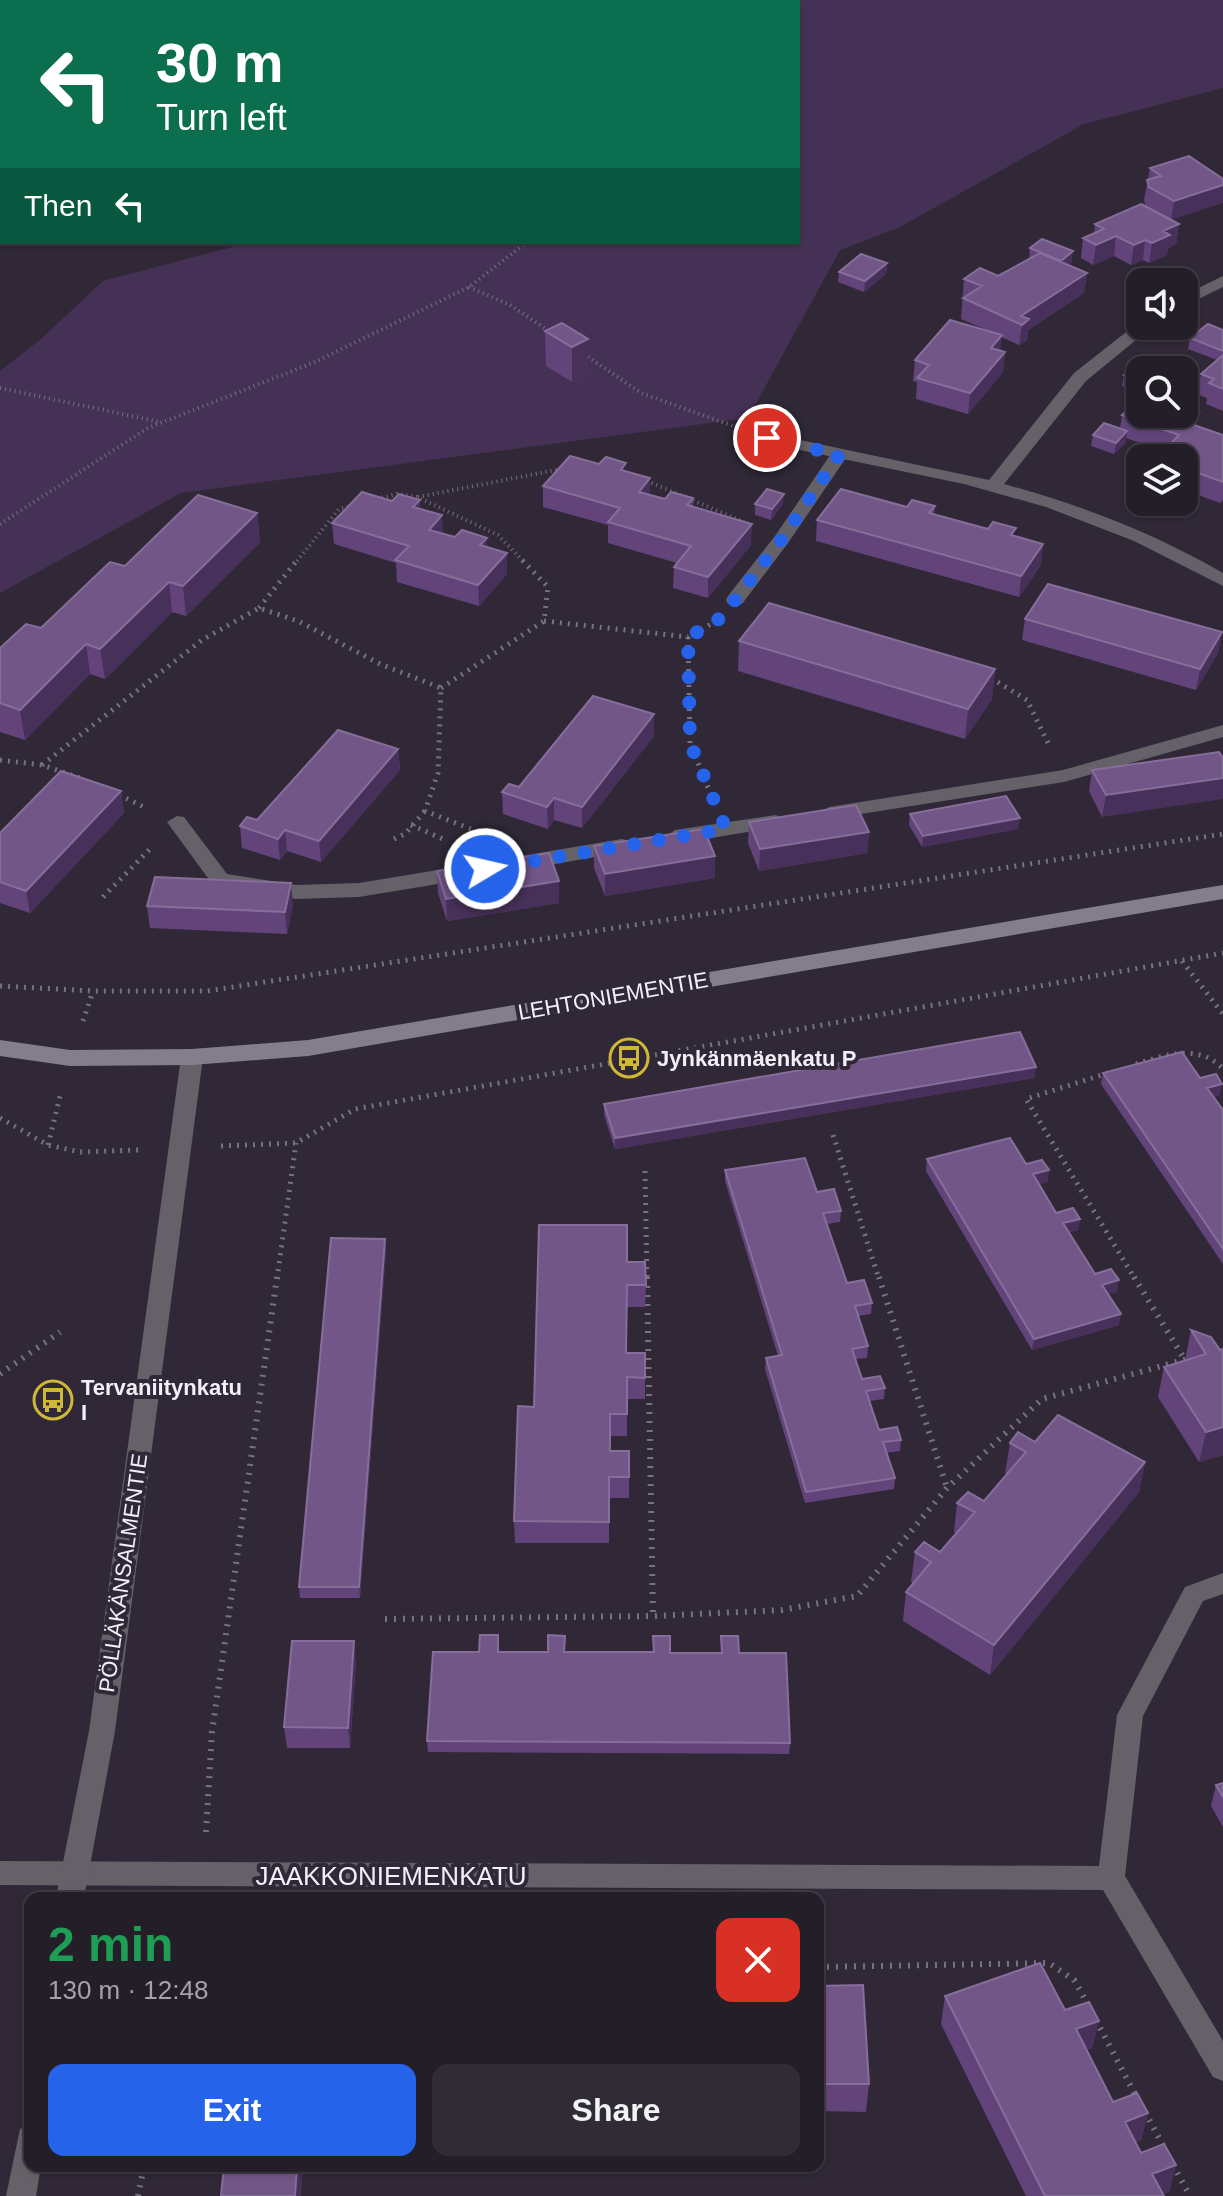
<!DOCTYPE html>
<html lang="en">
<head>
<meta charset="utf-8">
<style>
	:root { --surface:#241e29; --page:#302b35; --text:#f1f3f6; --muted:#a3a2a8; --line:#413c46; --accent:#2563eb }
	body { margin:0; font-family:Arial,sans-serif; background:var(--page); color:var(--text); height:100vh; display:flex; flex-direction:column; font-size:30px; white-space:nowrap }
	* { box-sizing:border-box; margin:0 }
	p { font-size:26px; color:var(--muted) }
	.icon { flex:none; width:44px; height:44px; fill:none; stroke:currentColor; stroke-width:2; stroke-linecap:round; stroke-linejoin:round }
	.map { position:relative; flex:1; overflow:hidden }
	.sheet { position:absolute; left:24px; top:1892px; width:800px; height:280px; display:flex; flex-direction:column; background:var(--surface); border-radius:16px; box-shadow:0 2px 6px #0004,0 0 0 2px var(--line) }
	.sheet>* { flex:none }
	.top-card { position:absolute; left:0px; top:0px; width:800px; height:244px; box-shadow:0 2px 6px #0004,0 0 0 2px var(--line); background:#0b6e4f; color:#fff; overflow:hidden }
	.controls { position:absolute; left:1126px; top:268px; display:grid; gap:16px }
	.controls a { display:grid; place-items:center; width:72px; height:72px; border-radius:16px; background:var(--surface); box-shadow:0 2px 6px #0004,0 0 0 2px var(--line); font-size:40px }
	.pin { position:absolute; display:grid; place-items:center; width:68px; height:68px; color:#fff; margin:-34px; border:4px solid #fff; border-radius:50%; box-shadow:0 2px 8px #0007 }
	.me { position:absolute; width:88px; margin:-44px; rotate:81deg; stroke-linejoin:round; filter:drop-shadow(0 0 6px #0008) }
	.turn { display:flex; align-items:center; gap:28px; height:168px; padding:0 24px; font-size:36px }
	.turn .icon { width:104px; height:104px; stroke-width:2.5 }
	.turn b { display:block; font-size:56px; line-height:68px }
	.then { display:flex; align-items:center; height:76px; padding:0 24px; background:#0003; gap:16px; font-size:30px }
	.round { display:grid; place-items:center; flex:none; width:84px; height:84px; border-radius:16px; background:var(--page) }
	.head { display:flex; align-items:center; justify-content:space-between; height:136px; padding:0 24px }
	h1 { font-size:48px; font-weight:800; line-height:60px; color:#1e9e55 }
	.button { display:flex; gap:16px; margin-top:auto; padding:16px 24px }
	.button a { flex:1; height:92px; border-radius:16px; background:var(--accent); color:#fff; font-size:32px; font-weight:800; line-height:92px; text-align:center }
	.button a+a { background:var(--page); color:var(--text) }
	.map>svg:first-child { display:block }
	.green { fill:#453155 }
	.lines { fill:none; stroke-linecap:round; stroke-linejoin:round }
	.path-far2 { stroke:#78717e; stroke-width:4; stroke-dasharray:1 4; stroke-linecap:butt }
	.path-far1 { stroke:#78717e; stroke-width:5; stroke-dasharray:2 6; stroke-linecap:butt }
	.path { stroke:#78717e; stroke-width:6; stroke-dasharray:2 7; stroke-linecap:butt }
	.service { fill:#656168; fill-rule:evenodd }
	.minor { fill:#656168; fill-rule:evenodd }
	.tertiary { fill:#656168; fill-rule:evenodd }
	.secondary { fill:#847e8a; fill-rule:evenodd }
	.wall { fill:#62447a }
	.shaded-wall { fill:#47315a }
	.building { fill:#725688; stroke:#866e9a; stroke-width:2 }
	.route { stroke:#2563eb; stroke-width:14; stroke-dasharray:0 25.2 }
	.labels { text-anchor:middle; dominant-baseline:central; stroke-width:8; stroke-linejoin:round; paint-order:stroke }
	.street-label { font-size:22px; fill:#f3eef8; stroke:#302837 }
	.poi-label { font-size:22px; font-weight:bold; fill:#f3eef8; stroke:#302837; text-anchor:start }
	.near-street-label { font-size:26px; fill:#f3eef8; stroke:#302837 }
</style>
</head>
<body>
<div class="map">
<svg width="1223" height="2196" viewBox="0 0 1223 2196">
	<rect width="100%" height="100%" fill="#302837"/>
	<path class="green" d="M582,0H1223V88L1084,124L898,228L840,250L748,418L181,493L0,593V371L41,339L103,281L251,242H798V2Z"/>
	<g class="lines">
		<path class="path-far2" d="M469,287L510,305L552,333
			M584,354L641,393L736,427
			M0,388L160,422
			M647,481L744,522
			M418,497L561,469
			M377,499L397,494L417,497L498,535L523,561
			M0,524L148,428L315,362L469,287L527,242
			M297,561L339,509L352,506"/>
		<path class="path-far1" d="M259,608L298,559
			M544,621L688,637L711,624
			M688,637L690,743L711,795
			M991,678L1027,700L1048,743
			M441,688L544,621L548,587L521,559
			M0,760L42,765L80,778
			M42,765L202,640L259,608L298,621L380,664L441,688L438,773L425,811L494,838
			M119,795L146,808
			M411,825L443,839
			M394,839L405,834L425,811
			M103,897L152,847
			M1182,961L1223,1014
			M0,986L93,991H207L1223,834
			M83,1021L93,991
			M1136,1064C1166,1055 1199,1043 1223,1069
			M1108,1073L1026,1099L1135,1279
			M0,1118L48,1145L80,1152L139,1150
			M833,1135L879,1279
			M48,1145L61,1092
			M221,1146L296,1143L355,1109L1223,953
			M645,1171L647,1279
			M277,1279L296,1143"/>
		<path class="path" d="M647,1277L653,1616
			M879,1277L947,1488
			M1134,1277L1185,1360
			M0,1374L60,1332
			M385,1619L653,1616L782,1610L857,1596L947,1488L1042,1399L1191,1358
			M206,1832L212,1732L277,1277
			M818,1967L1049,1963L1074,1980L1090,2008
			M1096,2020L1138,2100
			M1145,2112L1165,2149
			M1173,2165L1190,2196
			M138,2196L144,2166"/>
		<path class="service" d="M839,450L848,455L788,543L742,604H728L726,600L728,596L775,536L833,451Z
			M1223,725V737L1064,782L829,819L819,813L829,807L1063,770Z
			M776,815L786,821L783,826L675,844L665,837L675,830Z
			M177,816L184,817L227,874L296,885L359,883L468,865L478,872L468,879L359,897L296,899L220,887L213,885L167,822Z
			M622,839L629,841L632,846L629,851L521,870L511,863L521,856Z"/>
		<path class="minor" d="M2,173V183L0,184V174Z
			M1223,276V287L1184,306V295Z
			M1139,322L1140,326H1153L1086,381L1004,484C1081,505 1154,533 1223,573V586L1134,541L1046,507L964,484L761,442L758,438L767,433L989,480L1074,373Z
			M1223,1573V1594L1203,1601L1143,1716L1125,1876L1223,2041V2081L1213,2077L1103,1890L0,1885V1861L1099,1866L1117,1715L1185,1587Z"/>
		<path class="tertiary" d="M192,1049L200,1052L203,1057L115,1731L84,1898H56L89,1731L181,1057L184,1052Z
			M30,2125V2166H41L36,2196H6L20,2129Z"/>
		<path class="secondary" d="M1223,885V899L308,1056L192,1065L70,1066L0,1056V1040L70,1050L192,1049L308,1040Z"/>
	</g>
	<path class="wall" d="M1189,156L1171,220L1179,224L1176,244L1168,248L1167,255L1149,263L1143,260L1131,265L1114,256L1093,265L1081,258L1083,238L1094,234L1095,224L1146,207L1144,200L1150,168Z
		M1030,248L1072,262L1068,265L1087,273L1084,293L1028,330L1027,340L1019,345L1001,337L1000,350L1005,352L1003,372L968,414L916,399L917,382L913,381L915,360L989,331L961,319L964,279L998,276L1029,259Z
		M887,263L886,274L864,292L838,282L839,272Z
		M1223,330V411L1206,404L1207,398L1197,394L1201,374L1217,360L1188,349L1190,338Z
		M545,331L588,339V374L572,382L546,366Z
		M1140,370V393L1122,386L1124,375Z
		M1122,415L1197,426L1223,435V500L1220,503L1184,490V458L1126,438V442L1114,454L1091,446L1093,435L1120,429Z
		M626,471L650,478V495L665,499L693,498V507L751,545L708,598L673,588L674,567L677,563L608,543V525L543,507V486Z
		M755,504H783L771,520L755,515Z
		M935,506L934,514L1043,544L1041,565L1019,597L816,541L817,520L907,507Z
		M420,509L443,534L507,553V574L479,606L397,582L396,563L334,544L332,523Z
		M257,513L260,542L186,616L172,612L105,679L90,674L25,740L0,732V648L41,628L125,566Z
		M1025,619L1222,632L1218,653L1196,690L1022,640Z
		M739,641L995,669L992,699L965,739L738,671Z
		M654,736L582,828L554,820L548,829L503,814L502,792Z
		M398,749L400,770L321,862L287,851L280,860L242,848L240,826L257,820Z
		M1223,758L1102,817L1089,791L1092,770Z
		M121,791L124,813L30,913L0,903V833Z
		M910,814L1018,829L922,847L909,825Z
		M749,822L869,832L867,853L759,871L748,843Z
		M594,846L715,878L605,896L594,868Z
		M437,871L559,903L447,921L438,893Z
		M293,905L287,934L150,928L147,906Z
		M1036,1067L1034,1078L615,1149L604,1115V1104Z
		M1103,1073L1200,1078L1220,1095L1214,1097L1223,1110V1264L1101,1084Z
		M927,1159L1026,1164L1049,1170L1047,1182L1039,1184L1056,1213L1080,1219L1078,1230L1069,1232L1095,1274L1117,1292L1108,1294L1119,1325L1032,1350L926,1171Z
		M725,1170L817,1192L841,1211L840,1222L827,1224L847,1283L872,1303L871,1314L858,1316L868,1346L867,1358L856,1359L862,1379L885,1388L884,1399L869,1401L879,1430L901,1440L900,1451L886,1453L895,1478L894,1489L805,1503L765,1369L766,1358L778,1356L725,1181Z
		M386,1250L360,1598H300L299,1587Z
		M627,1262L646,1285L645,1307H627L626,1353H645V1399H627V1436H610V1451L629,1472V1498H609V1543H515L514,1521L534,1407Z
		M1191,1330L1211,1337L1223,1455L1199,1462L1158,1397L1164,1367L1185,1361Z
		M1035,1442L1145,1462L1139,1492L990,1675L903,1621L906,1592L913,1583L911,1582L915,1552H940L956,1534L954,1532L957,1503L984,1501L1007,1474L1005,1473L1010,1443Z
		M721,1636L739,1653L790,1743L789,1754L428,1752L427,1741L479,1652L721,1653Z
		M356,1662L350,1748H287L284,1727Z
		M1223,1783V1827L1211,1806L1216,1785Z
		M818,1986L869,2084L866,2112L818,2111Z
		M945,1996L1065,2010L1099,2021L1092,2048L1087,2050L1113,2102L1148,2113L1141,2140L1136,2142L1141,2153L1176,2165L1169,2192L1163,2194L1164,2196H1026L941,2024Z"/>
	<path class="shaded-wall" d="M222,0H235L233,2H220Z
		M2,114V135H0V115Z
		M1223,185V203L1171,220L1174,201Z
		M1179,224L1176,244L1168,248L1167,255L1149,263L1152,243L1163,231Z
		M1116,236L1114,256L1093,265L1096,245Z
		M1145,240L1143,260L1131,265L1134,245Z
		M13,242H31L14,247Z
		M1073,251L1072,262L1059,271L1061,261Z
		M887,263L886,274L864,292L865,281Z
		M1087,273L1084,293L1028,330L1027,340L1019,345L1022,325L1021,316Z
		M1002,335L1000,355L991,348Z
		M588,339V374L572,382V347Z
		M1005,352L1003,372L968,414L970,393Z
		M1199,412L1196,432L1188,423Z
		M1127,431L1126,442L1114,454L1116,443Z
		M650,478V499L639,492Z
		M784,494L783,504L771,520L772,509Z
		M420,500L421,521L413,507Z
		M257,513L260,542L186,616L183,586Z
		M442,515L443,536L429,530Z
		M752,524L751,545L708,598V577Z
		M487,538L488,559L480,545Z
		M1043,544L1041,565L1019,597L1021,576Z
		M507,553V574L479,606L478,585Z
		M169,582L172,612L105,679L100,649Z
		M1222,632L1218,653L1196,690L1200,669Z
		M86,644L90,674L25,740L20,710Z
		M995,669L992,699L965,739L968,709Z
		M654,714V736L582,828V807Z
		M398,749L400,770L321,862L319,841Z
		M1223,778V799L1102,817L1106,795Z
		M121,791L124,813L30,913L26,891Z
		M554,798V820L548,829L547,807Z
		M1020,818L1018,829L922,847L923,836Z
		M285,830L287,851L280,860L278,839Z
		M869,832L867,853L759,871L760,849Z
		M715,856V878L605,896V874Z
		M559,881V903L447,921L446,899Z
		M291,883L293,905L287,934L285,912Z
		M1036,1067L1034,1078L615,1149V1138Z
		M1222,1084L1220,1095L1205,1099L1207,1088Z
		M1049,1170L1047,1182L1032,1186L1033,1174Z
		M1080,1219L1078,1230L1062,1234L1063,1223Z
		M385,1239L386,1250L360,1598L359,1587Z
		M1119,1280L1117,1292L1100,1296L1102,1285Z
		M1121,1314L1119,1325L1032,1350L1034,1339Z
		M1223,1427V1455L1199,1462L1206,1432Z
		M1145,1462L1139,1492L990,1675L994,1645Z
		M354,1641L356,1662L350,1748L348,1728Z
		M1099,2021L1092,2048L1070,2057L1076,2029Z
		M1148,2113L1141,2140L1119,2149L1125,2122Z
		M1176,2165L1169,2192L1157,2196L1152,2174Z
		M297,2166H303L301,2196H295Z"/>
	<path class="building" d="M173,0H222L220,2H170Z
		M429,0H489L487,2H427Z
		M2,76V114L0,115V77Z
		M1189,156L1223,179V185L1174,201L1149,187L1147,180L1161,176L1150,168Z
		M1141,204L1179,224L1163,231L1170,235L1152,243L1145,240L1134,245L1116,236L1096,245L1083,238L1104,229L1095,224Z
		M2,210V227L0,225V211Z
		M1042,239L1073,251L1061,261L1030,248Z
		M1040,253L1087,273L1021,316L1029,319L1022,325L963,298L982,286L964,279L980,268L998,276Z
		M861,254L887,263L865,281L839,272Z
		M950,320L1002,335L991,348L1005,352L970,393L917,378L929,365L915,360Z
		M562,323L588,339L572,347L545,331Z
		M1208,324L1223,330V351L1190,338Z
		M1223,355V389L1209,383L1214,379L1201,374Z
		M1138,364L1154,370H1140V382L1124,375Z
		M1140,397V414H1184V406L1199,412L1188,423L1223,435V482L1184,468V458H1157L1179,435L1122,415Z
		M1104,423L1127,431L1116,443L1093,435Z
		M570,456L599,464L606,457L626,463L621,470L650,478L639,492L665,499L671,492L693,498L687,505L752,524L708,577L674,567L691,546L608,522L620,508L543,486Z
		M767,489L784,494L772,509L755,504Z
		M841,489L907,507L912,500L935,506L929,513L988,529L993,522L1016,528L1011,535L1043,544L1021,576L817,520Z
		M362,492L392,501L399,494L420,500L413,507L442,515L429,530L455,537L462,530L487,538L480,545L507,553L478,585L395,560L409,546L332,523Z
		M198,495L257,513L183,586L169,582L100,649L86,644L20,710L0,703V648L26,624L41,628L110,562L125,566Z
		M1048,584L1222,632L1200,669L1025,619Z
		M769,603L995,669L968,709L739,641Z
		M593,696L654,714L582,807L554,798L547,807L502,792L509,784L519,787Z
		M338,730L398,749L319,841L285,830L278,839L240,826L247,817L257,820Z
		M1219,752L1223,758V778L1106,795L1092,770Z
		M61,771L121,791L26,891L0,882V833Z
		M1006,796L1020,818L923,836L910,814Z
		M856,805L869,832L760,849L749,822Z
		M704,829L715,856L605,874L594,846Z
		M549,853L559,881L446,899L437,871Z
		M155,877L291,883L285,912L147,906Z
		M1020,1032L1036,1067L615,1138L604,1104Z
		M1182,1052L1200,1078L1216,1074L1222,1084L1207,1088L1223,1110V1249L1103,1073Z
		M1010,1138L1026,1164L1042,1160L1049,1170L1033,1174L1056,1213L1073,1208L1080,1219L1063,1223L1095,1274L1111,1269L1119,1280L1102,1285L1121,1314L1034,1339L927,1159Z
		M805,1158L817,1192L834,1189L841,1211L823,1213L847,1283L864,1280L872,1303L855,1306L868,1346L852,1349L862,1379L880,1376L885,1388L866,1391L879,1430L897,1427L901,1440L883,1442L895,1478L806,1492L766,1358L782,1355L725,1170Z
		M539,1225H627V1262H645L646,1285H627L626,1353H645V1378L627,1377V1414H610V1451H629V1477H609V1522L514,1521L518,1406L534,1407Z
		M331,1238L385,1239L359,1587H299Z
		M1191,1330L1211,1337L1220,1350L1223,1349V1427L1206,1432L1164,1367L1206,1354Z
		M1058,1415L1145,1462L994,1645L906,1592L931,1562L915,1552L924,1542L940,1552L975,1512L957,1503L968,1492L984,1501L1026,1452L1010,1443L1018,1432L1035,1442Z
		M480,1635H498V1652H548V1635L565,1636L564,1652H654L653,1636H670V1653H722L721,1636H738L739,1653H786L790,1743L427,1741L433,1652H479Z
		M292,1641H354L348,1728L284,1727Z
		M1223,1783V1797L1216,1785Z
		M1040,1963L1065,2010L1089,2002L1099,2021L1076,2029L1113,2102L1137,2093L1148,2113L1125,2122L1141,2153L1164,2144L1176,2165L1152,2174L1164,2196H1045L945,1996Z
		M863,1985L869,2084H818V1986Z
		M224,2166H297L295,2196H221Z"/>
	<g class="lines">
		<path class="route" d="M485,869L726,829L690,743L688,637L716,622L735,600L782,539L839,455L767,438"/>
	</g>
	<defs>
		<symbol id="bus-ring" viewBox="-11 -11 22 22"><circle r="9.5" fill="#302837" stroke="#d0b837" stroke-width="1.5"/><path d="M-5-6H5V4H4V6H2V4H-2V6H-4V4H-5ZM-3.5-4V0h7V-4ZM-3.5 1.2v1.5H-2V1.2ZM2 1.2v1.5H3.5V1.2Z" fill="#d0b837"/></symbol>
	</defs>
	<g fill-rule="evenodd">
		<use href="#bus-ring" x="607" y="1036" width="44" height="44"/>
		<use href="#bus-ring" x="31" y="1378" width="44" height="44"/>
	</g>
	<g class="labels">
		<g class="street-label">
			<text transform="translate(613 996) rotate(-10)">LEHTONIEMENTIE</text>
			<text transform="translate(123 1573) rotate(-82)">PÖLLÄKÄNSALMENTIE</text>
		</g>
		<g class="poi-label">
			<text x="657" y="1058">Jynkänmäenkatu P</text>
			<text x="81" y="1387">Tervaniitynkatu<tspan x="81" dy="25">I</tspan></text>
		</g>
		<g class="near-street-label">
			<text x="391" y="1876">JAAKKONIEMENKATU</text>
		</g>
	</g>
</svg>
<div class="controls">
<a><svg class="icon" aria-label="sound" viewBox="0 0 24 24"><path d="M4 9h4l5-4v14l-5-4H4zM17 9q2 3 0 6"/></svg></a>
<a><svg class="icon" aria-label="search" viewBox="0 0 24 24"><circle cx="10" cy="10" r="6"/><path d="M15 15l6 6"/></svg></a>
<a><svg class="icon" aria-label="layers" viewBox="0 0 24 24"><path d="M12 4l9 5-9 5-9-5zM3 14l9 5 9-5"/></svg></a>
</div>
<div class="pin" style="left:767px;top:438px;background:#d93025"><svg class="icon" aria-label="arrive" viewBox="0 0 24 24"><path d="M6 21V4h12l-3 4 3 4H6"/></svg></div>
<svg class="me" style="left:485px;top:869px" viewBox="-20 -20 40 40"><circle r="17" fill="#2563eb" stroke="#fff" stroke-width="3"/><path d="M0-11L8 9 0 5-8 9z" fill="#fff"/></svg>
<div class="top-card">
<div class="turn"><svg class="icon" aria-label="left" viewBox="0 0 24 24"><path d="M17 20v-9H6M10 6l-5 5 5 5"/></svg><div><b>30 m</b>Turn left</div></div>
<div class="then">Then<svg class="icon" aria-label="left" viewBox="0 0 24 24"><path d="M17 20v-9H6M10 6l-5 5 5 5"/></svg></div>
</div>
<section class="sheet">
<div class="head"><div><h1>2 min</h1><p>130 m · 12:48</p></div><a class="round" style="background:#d93025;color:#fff"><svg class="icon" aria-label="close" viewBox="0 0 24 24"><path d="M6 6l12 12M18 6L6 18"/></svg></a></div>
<div class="button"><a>Exit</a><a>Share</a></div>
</section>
</div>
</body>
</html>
